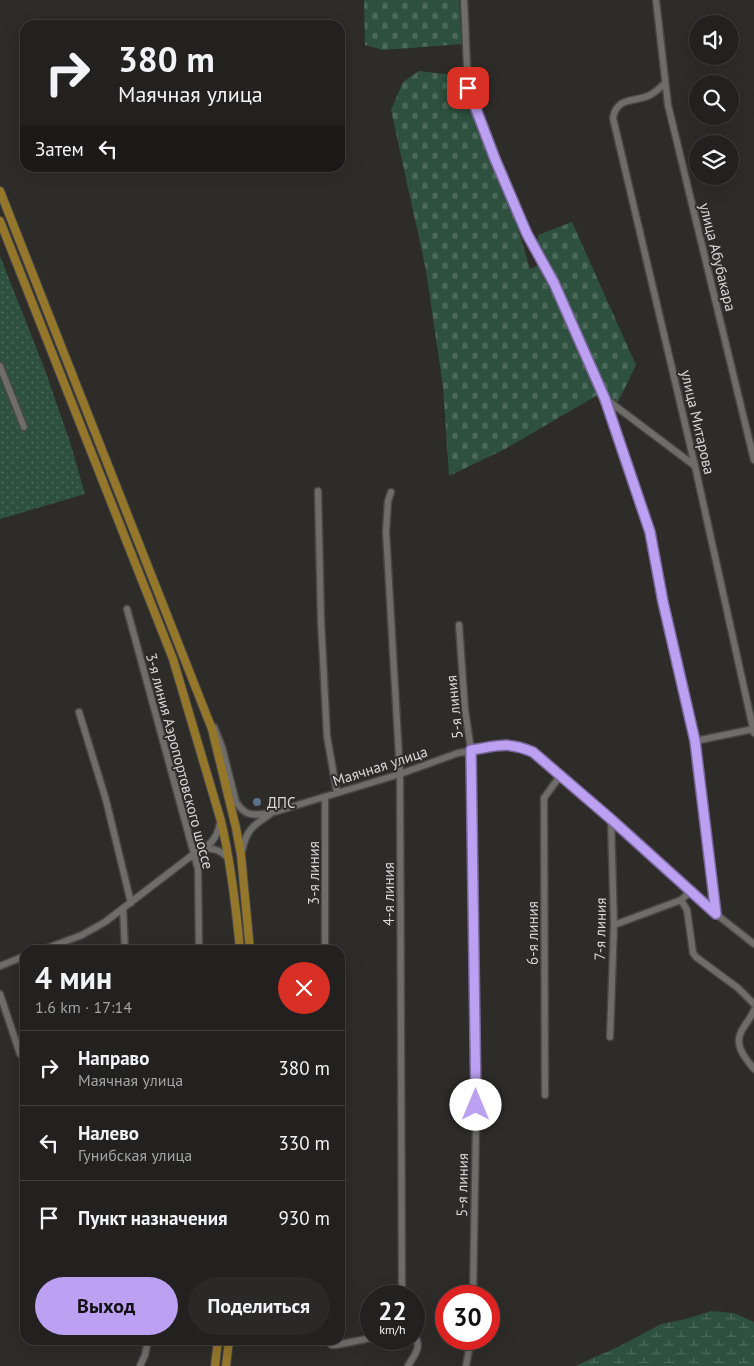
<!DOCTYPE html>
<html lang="ru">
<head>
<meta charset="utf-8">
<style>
	:root { --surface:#22211f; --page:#2a2928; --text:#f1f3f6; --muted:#a2a3a4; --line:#3f3e3d; --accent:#bca0f2 }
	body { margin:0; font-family:"PT Sans",sans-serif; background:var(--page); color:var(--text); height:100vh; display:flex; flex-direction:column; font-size:19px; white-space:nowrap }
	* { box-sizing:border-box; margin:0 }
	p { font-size:16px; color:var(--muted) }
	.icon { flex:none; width:28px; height:28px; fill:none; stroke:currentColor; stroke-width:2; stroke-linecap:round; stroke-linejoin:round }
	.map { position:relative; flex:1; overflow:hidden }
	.panel { position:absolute; left:20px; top:945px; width:325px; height:400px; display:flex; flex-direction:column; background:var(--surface); border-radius:15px; box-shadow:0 5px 20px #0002,0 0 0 1px var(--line) }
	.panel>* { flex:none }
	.banner { position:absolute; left:20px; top:20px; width:325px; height:152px; border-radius:15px; box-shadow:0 5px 20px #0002,0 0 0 1px var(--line); background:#22211f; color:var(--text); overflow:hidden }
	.buttons { position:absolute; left:689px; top:15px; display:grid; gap:10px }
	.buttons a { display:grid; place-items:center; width:50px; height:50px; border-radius:50%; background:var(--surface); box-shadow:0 5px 20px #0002,0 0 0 1px var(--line); font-size:25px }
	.speed { position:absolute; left:360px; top:1285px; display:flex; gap:10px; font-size:25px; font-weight:700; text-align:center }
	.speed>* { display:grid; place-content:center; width:65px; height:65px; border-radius:50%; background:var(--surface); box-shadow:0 5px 20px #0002,0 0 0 1px var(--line); line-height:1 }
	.speed small { font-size:12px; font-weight:400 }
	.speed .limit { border:8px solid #d22; background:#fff; color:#111 }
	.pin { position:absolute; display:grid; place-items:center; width:42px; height:42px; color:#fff; margin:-21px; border-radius:10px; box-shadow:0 2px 8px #0006 }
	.me { position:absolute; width:55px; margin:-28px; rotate:0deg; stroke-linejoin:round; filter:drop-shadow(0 0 4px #0008) }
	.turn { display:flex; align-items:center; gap:18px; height:105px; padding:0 15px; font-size:22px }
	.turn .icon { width:65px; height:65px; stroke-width:2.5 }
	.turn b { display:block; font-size:35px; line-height:42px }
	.then { display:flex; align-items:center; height:48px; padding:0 15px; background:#0003; gap:10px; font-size:19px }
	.round { display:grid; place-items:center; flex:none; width:52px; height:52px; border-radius:26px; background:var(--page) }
	.head { display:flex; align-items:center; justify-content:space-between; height:85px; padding:0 15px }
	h1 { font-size:30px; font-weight:800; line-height:38px }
	.primary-button { display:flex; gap:10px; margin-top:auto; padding:10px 15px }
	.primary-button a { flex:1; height:58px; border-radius:30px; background:var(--accent); color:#111; font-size:20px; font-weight:800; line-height:58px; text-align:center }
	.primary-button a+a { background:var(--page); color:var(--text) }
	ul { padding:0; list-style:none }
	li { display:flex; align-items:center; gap:15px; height:75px; padding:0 15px; border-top:1px solid var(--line) }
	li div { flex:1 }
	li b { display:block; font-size:19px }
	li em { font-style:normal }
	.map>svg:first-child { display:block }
	.wetland { fill:url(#wetland-marsh) }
	.cemetery { fill:url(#cemetery-stones) }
	.park { fill:url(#park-dots) }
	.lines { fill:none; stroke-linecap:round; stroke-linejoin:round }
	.minor-casing { stroke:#484745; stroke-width:9 }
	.major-casing { stroke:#484745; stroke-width:10 }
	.minor { stroke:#6e6d6a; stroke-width:6 }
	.major { stroke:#95772b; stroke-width:8 }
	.route-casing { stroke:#7a689d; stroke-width:12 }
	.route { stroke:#bca0f2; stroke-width:9 }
	.service-dot { fill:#5c6f8a; stroke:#2d2c29; stroke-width:2 }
	.labels { text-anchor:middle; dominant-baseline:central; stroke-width:4; stroke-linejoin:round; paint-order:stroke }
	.street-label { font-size:15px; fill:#d9d8d6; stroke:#2d2c29 }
	.poi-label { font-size:15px; fill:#d9d8d6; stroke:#2d2c29; text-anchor:start }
</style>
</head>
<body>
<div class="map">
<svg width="754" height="1366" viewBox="0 0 754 1366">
	<defs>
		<pattern id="wetland-marsh" width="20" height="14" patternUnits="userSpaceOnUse" patternTransform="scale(1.25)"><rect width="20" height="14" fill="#2e513f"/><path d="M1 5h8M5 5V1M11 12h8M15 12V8" fill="none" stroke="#4c695a"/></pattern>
		<pattern id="cemetery-stones" width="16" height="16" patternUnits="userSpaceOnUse" patternTransform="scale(1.25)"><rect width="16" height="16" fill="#2e513f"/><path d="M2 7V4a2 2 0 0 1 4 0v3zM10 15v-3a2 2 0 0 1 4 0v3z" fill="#4c695a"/></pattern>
		<pattern id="park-dots" width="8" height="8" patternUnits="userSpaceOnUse" patternTransform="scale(1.25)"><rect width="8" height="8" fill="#2e513f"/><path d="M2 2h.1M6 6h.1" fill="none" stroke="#4c695a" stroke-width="1.8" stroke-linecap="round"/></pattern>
	</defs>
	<rect width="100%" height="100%" fill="#2d2c29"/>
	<path class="wetland" d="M711,1311L734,1313L754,1322V1366H575L620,1346L661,1324L686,1319Z"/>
	<path class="cemetery" d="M364,0H459L462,44L383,50L365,45Z
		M419,71L460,76L515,218L530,269L537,266L538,235L572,222L636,365L618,402L596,396L505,449L449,476L443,387L426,270L391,110L403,82Z"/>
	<path class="park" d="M0,256L45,370L70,442L85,494L0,519Z"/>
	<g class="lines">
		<defs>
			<path id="minor" d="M464,0L468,88L495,159L527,234L554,283L605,399L650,532L663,602L695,741L716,914
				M656,0L668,105L754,460
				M665,83C661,87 656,92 650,95C634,103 617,96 613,118L695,466L754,733
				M0,366L24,427
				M606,399L695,466
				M318,491L321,621L327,736L337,793
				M391,492L388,501L386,532L400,774L402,1296
				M127,609L198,869L199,950
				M459,625L465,710L471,750L476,1125L473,1296
				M79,712L106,800L131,903
				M214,727L222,747L236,802C246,818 255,815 271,813L400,774L458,753L506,744L520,746L533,752L611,820L716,914L754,944
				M695,741L754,729
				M205,849C216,848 221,851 229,859
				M242,851C246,831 252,826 269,815
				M681,900L687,910L693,953L696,957L738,988L754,1004
				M123,908L125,950
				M614,925L681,900L691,891
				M42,950L82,935L105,922L195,853C209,847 217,839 220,823
				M325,950V797
				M0,966L25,956
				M0,994L20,1054
				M754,1010C751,1018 745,1024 741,1032C734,1046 746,1059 754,1069
				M610,1037L614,925L611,820
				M545,1095L544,798L560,776
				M326,1340L332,1345H336L371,1338
				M140,1366L145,1355L148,1340
				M408,1366C414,1355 423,1347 414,1335
				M466,1366L471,1339"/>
			<path id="major" d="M0,191L212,729L236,828L241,855L250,950
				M0,221L173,659L221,821C231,863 236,907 240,950
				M215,1366L218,1340
				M226,1366L229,1340"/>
		</defs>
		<use href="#minor" class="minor-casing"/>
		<use href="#major" class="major-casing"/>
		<use href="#minor" class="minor"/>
		<use href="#major" class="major"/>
	</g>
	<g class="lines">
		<defs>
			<path id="route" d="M468,88L495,159L527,234L554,283L605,399L650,532L663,602L695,741L716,914L612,820L533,752C507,741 498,746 471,750L476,1105"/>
		</defs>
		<use href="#route" class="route-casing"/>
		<use href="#route" class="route"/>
	</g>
	<circle class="service-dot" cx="257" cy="802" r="5"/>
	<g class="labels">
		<g class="street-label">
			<text transform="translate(718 257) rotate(76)">улица Абубакара</text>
			<text transform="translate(698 422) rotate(77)">улица Митарова</text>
			<text transform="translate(454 707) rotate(-96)">5-я линия</text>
			<text transform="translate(180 761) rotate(75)">3-я линия Аэропортовского шоссе</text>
			<text transform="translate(380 766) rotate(-18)">Маячная улица</text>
			<text transform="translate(313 873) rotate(-90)">3-я линия</text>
			<text transform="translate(388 894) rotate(-90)">4-я линия</text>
			<text transform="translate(600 929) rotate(-89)">7-я линия</text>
			<text transform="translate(532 933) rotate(-90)">6-я линия</text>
			<text transform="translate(462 1185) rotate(-89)">5-я линия</text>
		</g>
		<g class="poi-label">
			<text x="267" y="802">ДПС</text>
		</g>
	</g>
</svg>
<div class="buttons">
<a><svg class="icon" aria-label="sound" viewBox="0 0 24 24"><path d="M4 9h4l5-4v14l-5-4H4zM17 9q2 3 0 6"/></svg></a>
<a><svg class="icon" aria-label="search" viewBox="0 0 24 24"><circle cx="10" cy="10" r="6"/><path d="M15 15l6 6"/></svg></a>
<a><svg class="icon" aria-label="layers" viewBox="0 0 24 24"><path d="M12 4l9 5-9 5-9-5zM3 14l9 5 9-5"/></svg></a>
</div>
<div class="speed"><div>22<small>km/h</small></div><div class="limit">30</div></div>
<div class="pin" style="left:468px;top:88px;background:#d93025"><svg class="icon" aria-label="arrive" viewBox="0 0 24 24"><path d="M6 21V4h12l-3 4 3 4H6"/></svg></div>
<svg class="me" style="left:476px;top:1105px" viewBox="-20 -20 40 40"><circle r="19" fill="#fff"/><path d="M0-13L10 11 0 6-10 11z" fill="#bca0f2"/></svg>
<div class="banner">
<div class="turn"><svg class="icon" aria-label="right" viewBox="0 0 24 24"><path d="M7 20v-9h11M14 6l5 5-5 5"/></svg><div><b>380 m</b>Маячная улица</div></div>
<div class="then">Затем<svg class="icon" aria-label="left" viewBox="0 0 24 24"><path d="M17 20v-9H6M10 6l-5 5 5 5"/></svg></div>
</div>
<section class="panel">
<div class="head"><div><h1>4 мин</h1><p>1.6 km · 17:14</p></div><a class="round" style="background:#d93025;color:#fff"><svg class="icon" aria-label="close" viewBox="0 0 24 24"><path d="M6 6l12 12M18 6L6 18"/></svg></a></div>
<ul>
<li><svg class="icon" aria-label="right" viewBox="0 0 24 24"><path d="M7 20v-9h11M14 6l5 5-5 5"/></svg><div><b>Направо</b><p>Маячная улица</p></div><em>380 m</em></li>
<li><svg class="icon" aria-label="left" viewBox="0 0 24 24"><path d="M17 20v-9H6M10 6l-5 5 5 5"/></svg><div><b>Налево</b><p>Гунибская улица</p></div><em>330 m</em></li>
<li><svg class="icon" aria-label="arrive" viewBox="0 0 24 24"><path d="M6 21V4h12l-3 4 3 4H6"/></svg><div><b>Пункт назначения</b></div><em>930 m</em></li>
</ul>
<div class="primary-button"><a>Выход</a><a>Поделиться</a></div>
</section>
</div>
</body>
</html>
